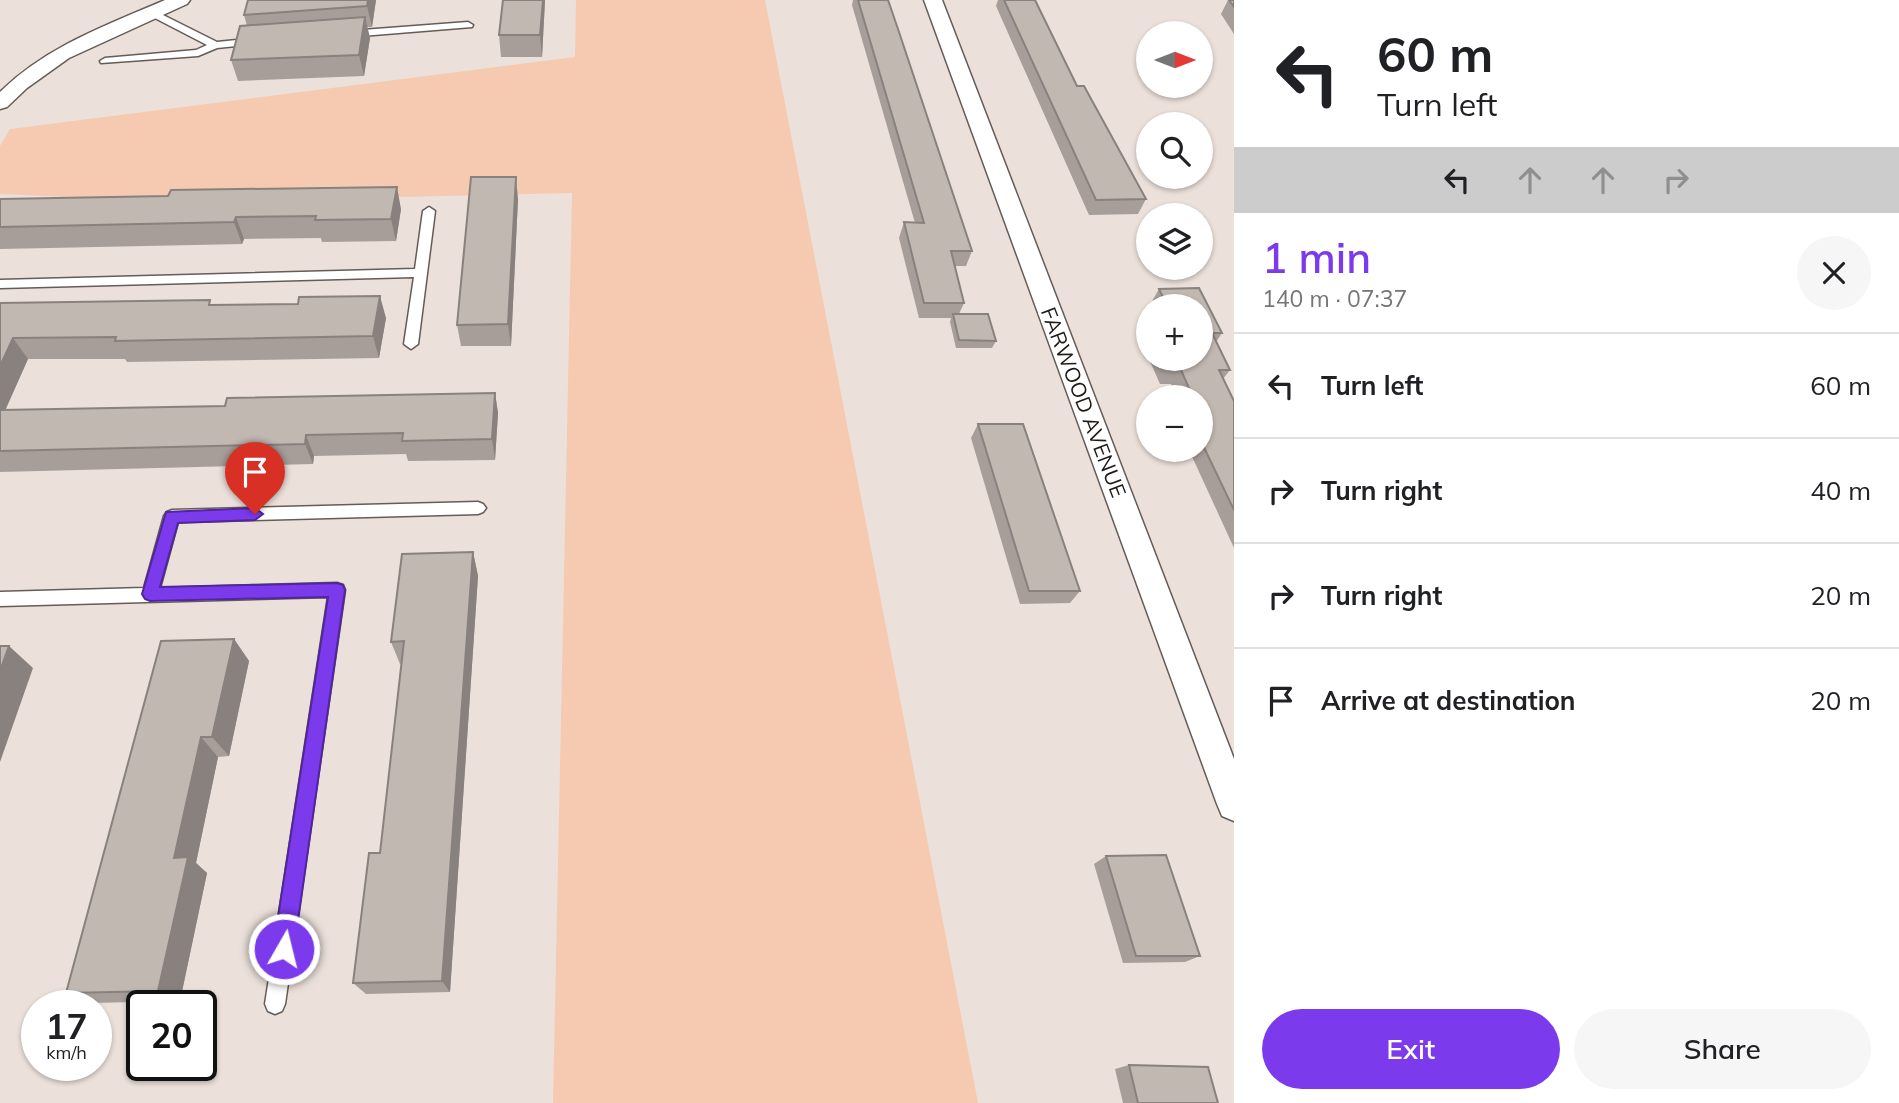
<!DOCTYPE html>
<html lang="en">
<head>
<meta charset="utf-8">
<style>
	:root { --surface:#fff; --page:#f6f6f6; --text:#202124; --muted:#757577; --line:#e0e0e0; --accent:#7c3aed }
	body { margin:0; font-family:Mulish,sans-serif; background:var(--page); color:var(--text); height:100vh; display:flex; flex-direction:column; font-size:26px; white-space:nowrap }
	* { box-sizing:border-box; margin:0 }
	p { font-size:23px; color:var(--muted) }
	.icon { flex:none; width:38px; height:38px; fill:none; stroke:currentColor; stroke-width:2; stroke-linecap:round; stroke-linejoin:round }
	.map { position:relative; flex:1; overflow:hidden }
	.side { display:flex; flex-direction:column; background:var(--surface); width:665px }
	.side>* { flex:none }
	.guide { background:#fff; color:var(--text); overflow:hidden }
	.needle { width:46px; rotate:90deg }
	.buttons { position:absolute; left:1136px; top:21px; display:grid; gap:14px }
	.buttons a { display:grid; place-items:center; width:77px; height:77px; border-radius:50%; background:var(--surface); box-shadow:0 2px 5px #0004; font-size:35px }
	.speed { position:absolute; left:21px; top:990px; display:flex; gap:14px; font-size:35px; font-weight:700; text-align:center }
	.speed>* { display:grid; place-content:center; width:91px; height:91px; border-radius:50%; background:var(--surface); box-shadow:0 2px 5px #0004; line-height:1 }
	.speed small { font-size:18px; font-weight:400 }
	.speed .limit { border:4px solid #111; border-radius:10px; background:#fff; color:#111 }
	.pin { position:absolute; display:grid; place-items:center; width:60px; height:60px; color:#fff; margin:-72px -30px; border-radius:50% 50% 50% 0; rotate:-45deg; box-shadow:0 0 7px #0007 }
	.pin .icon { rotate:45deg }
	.me { position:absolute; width:77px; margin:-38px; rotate:8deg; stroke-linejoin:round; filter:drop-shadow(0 0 5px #0008) }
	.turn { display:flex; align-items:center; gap:24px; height:147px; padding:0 28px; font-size:32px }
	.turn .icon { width:91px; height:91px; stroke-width:2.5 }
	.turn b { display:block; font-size:49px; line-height:60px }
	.lanes { display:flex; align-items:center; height:66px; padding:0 28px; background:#0003; justify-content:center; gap:35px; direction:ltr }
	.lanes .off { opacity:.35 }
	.round { display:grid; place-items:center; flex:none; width:74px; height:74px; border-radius:37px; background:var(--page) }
	.overview { display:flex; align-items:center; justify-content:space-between; height:119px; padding:0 28px }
	h1 { font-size:42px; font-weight:600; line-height:52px; color:var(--accent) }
	.cta { display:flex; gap:14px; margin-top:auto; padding:14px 28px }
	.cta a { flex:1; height:80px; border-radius:42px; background:var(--accent); color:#fff; font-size:28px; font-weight:600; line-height:80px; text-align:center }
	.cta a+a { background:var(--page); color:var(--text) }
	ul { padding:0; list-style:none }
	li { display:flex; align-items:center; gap:21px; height:105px; padding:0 28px; border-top:2px solid var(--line) }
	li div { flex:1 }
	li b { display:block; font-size:26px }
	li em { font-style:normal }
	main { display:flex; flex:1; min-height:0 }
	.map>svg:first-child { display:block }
	.green { fill:#f6cab0 }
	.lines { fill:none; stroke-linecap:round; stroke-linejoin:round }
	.service-casing { stroke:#655c57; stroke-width:3 }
	.minor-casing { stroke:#655c57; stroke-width:3 }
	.service { fill:#fff; fill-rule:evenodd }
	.minor { fill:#fff; fill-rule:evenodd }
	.wall { fill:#a79e99 }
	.shaded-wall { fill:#88817d }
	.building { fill:#c2b8b2; stroke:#88817d; stroke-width:2 }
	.route { fill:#7c3aed; stroke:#51269a; stroke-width:2 }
	.labels { text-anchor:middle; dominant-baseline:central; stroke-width:6; stroke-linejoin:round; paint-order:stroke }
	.street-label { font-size:21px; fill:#1e1a18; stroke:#fff }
</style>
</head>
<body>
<main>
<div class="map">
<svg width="1234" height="1103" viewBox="0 0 1234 1103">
	<rect width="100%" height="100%" fill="#ebe0da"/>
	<path class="green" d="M576,0H765L978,1103H553L572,193L177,202L0,194V146L10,129L575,57Z"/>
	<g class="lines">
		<defs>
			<path id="service" d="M149,11H155L217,42L256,38L261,41L256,44L217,48L198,56L101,63L100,61L105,58L196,50L207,45L149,15Z
				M468,22L473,25L472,27L349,37L344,34L349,31Z
				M429,207L435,211L418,344L411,349L404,344L414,277L0,288V280L415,269L423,211Z
				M478,502L483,504L486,508L483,512L478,514L178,522L160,588L337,583L343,585L345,590L285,1004L282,1011L275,1014L268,1011L265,1004L328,597L0,606V592L144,588L164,516L167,512L172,510Z"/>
			<path id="minor" d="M165,0H190L187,4L69,58L27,88L7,107L0,109V92C47,46 107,25 165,0Z
				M924,0H942L1234,759V821L1222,816L1217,804Z"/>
		</defs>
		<use href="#service" class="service-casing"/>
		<use href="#minor" class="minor-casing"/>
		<use href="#service" class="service"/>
		<use href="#minor" class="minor"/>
	</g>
	<path class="wall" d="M376,0L372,27H367L370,38L364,76L238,81L231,60L247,26L244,15Z
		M545,0L542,57H501L499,35Z
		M853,0H888L972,251L966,266H955L964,303L959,314L996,341L992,348H956L950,322L951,318H919L899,238L904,222L915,223L852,5Z
		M998,0H1035L1077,86L1146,199L1138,214L1089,215L996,6Z
		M1228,0H1234V34L1221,14Z
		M0,199L401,209L396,241L322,242L321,238L244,239L242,244L0,249Z
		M518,199L511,346H461L457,325Z
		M1199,288L1222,333L1216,342L1230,370L1223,379L1234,401V548L1189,450H1200V397H1177L1171,384H1160L1149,359H1200V306H1152L1151,303L1159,289Z
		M0,303L213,305L386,318L379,358L127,362L125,359H28L5,410L225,406L495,393L498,413L495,460L408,461L406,454L314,456L313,464L0,472Z
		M978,424L1080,591L1070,603L1020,604L971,438Z
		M473,552L478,576L450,992L366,994L353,983L380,853L402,663L400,664L391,642Z
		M234,639L249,661L229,756L218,757L196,863L207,873L180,1001L92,1003L66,993Z
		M1106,856L1200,956L1185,962L1123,963L1094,864Z
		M1129,1065L1218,1103H1123L1115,1069Z"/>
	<path class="shaded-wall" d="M368,0H376L372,27L367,6Z
		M543,0H545L542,57L540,35Z
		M365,17L370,38L364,76L359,55Z
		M516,177L518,199L511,346L508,324Z
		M397,187L401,209L396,241L391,219Z
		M236,217L244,239L242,244L234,222Z
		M380,296L386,318L379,358L373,336Z
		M13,338L28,359L0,422V366Z
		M495,393L498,413L495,460L492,439Z
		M306,435L314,456L313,464L305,444Z
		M473,552L478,576L450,992L442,981Z
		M234,639L249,661L229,756L212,737Z
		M9,646L33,668L0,762V671Z
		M201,737L218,757L196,863L207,873L180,1001L158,991L174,858Z"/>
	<path class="building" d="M248,0H368L367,6L244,15Z
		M503,0H543L540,35H499Z
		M858,0H888L898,29L972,251H951L964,303H924L904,222L924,223Z
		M1004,0H1035L1077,86H1084L1146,199L1096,200Z
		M1229,0H1234V7Z
		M365,17L359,55L231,60L240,26Z
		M471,177H516L508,324L457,325Z
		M397,187L391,219L315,220L316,216L236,217L234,222L0,227V199L168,196L171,190Z
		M1199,288L1222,333H1212L1230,370H1219L1234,401V510L1200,439V425H1205L1200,414V397H1193L1181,370H1169L1164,359H1200V306H1167L1159,289Z
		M380,296L373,336L115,341L116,337L13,338L0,366V303L210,300L209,305L298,304L299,297Z
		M953,314H988L996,341L959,340Z
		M495,393L492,439L402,441L403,433L306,435L305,444L0,451V410L225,406L227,398Z
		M978,424H1023L1080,591H1029Z
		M473,552L442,981L353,983L369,853H380L404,641L391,642L402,554Z
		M234,639L212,737H201L174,858L188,857L158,991L66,993L161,641Z
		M0,646H9L0,671Z
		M1166,855L1200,956H1136L1106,856Z
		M1129,1065L1208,1067L1218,1103H1138Z"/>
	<path class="route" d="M255,508L263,514L255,520L178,523L160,587L337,583L343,585L345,590L294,949L291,956L284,959L276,956L273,949L328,597L150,601L145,599L142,594L166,512Z"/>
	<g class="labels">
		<g class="street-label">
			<text transform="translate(1084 402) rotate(69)">FARWOOD AVENUE</text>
		</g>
	</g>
</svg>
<div class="buttons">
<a><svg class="needle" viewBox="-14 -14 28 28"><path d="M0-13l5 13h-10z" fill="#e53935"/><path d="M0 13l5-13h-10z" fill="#757577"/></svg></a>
<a><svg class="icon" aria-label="search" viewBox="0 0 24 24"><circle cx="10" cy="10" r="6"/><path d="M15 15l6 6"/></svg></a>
<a><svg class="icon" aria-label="layers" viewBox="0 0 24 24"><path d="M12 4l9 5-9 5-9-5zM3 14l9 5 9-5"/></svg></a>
<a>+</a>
<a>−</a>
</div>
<div class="speed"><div>17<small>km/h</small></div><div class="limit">20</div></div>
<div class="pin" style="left:255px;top:514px;background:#d93025"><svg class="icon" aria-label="arrive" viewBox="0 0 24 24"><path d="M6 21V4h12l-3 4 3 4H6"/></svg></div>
<svg class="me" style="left:284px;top:949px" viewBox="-20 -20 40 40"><circle r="17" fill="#7c3aed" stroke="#fff" stroke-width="3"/><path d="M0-11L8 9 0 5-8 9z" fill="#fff"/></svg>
</div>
<section class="side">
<div class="guide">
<div class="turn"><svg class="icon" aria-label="left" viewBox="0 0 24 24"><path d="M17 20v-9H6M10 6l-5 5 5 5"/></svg><div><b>60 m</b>Turn left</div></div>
<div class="lanes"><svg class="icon" aria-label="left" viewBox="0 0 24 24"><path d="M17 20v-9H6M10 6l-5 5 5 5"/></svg><svg class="icon off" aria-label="ahead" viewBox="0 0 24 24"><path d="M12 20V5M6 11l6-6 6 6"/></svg><svg class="icon off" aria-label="ahead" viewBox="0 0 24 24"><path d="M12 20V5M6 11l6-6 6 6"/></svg><svg class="icon off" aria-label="right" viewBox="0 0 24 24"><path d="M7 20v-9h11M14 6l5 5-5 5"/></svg></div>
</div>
<div class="overview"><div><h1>1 min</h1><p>140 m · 07:37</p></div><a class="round"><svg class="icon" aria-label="close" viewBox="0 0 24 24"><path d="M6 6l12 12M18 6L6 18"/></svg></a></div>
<ul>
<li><svg class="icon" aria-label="left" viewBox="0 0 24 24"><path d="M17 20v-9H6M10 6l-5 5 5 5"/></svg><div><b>Turn left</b></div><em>60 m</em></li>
<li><svg class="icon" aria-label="right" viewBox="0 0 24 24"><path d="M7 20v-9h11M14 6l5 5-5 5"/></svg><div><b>Turn right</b></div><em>40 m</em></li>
<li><svg class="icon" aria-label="right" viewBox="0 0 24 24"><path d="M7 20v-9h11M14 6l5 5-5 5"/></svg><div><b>Turn right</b></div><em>20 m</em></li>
<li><svg class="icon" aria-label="arrive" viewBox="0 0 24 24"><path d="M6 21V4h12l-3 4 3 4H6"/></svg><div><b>Arrive at destination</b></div><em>20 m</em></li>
</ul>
<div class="cta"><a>Exit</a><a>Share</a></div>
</section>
</main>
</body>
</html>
